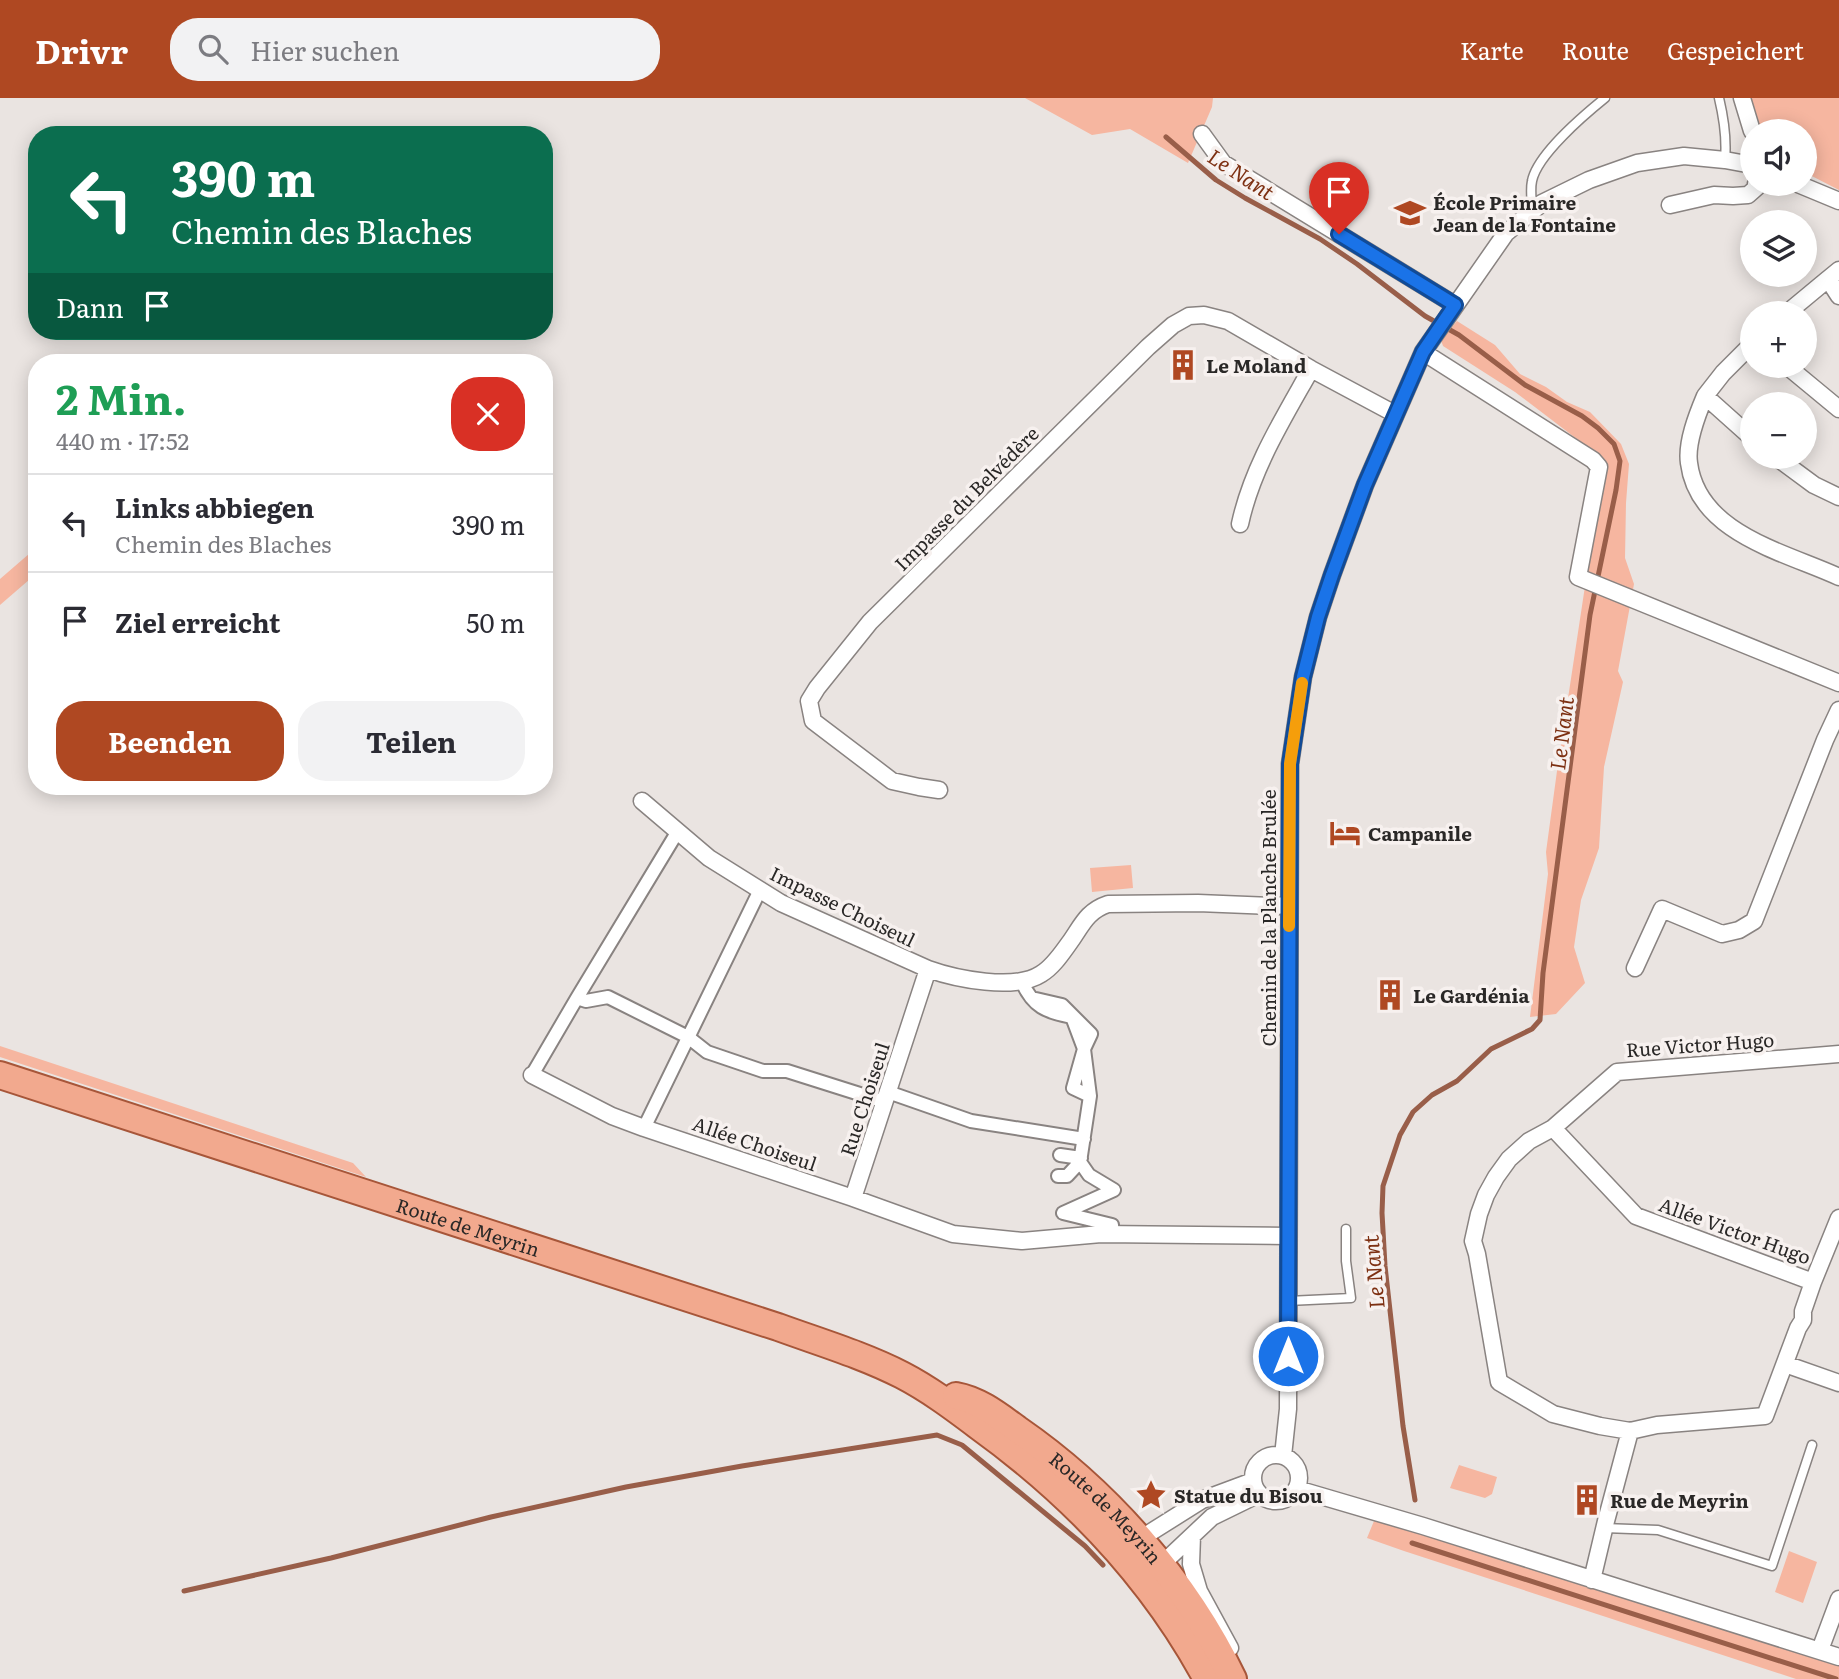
<!DOCTYPE html>
<html lang="de">
<head>
<meta charset="utf-8">
<style>
	:root { --surface:#fff; --page:#f2f2f3; --text:#2b2b33; --muted:#7c7c81; --line:#e1e1e2; --accent:#af4822 }
	body { margin:0; font-family:Literata,serif; background:var(--page); color:var(--text); height:100vh; display:flex; flex-direction:column; font-size:26px; white-space:nowrap }
	* { box-sizing:border-box; margin:0 }
	p { font-size:23px; color:var(--muted) }
	.icon { flex:none; width:38px; height:38px; fill:none; stroke:currentColor; stroke-width:2; stroke-linecap:round; stroke-linejoin:round }
	.map { position:relative; flex:1; overflow:hidden }
	.side { position:absolute; left:28px; top:256px; width:525px; height:441px; display:flex; flex-direction:column; background:var(--surface); border-radius:28px; box-shadow:0 4px 18px #0003 }
	.side>* { flex:none }
	.hud { position:absolute; left:28px; top:28px; width:525px; height:214px; border-radius:28px; box-shadow:0 4px 18px #0003; background:#0b6e4f; color:#fff; overflow:hidden }
	.fabs { position:absolute; left:1740px; top:21px; display:grid; gap:14px }
	.fabs a { display:grid; place-items:center; width:77px; height:77px; border-radius:50%; background:var(--surface); box-shadow:0 4px 18px #0003; font-size:35px }
	.pin { position:absolute; display:grid; place-items:center; width:60px; height:60px; color:#fff; margin:-72px -30px; border-radius:50% 50% 50% 0; rotate:-45deg; box-shadow:0 0 7px #0007 }
	.pin .icon { rotate:45deg }
	.me { position:absolute; width:77px; margin:-38px; rotate:0deg; stroke-linejoin:round; filter:drop-shadow(0 0 5px #0008) }
	.turn { display:flex; align-items:center; gap:24px; height:147px; padding:0 28px; font-size:32px }
	.turn .icon { width:91px; height:91px; stroke-width:2.5 }
	.turn b { display:block; font-size:49px; line-height:60px }
	.then { display:flex; align-items:center; height:66px; padding:0 28px; background:#0003; gap:14px; font-size:26px }
	.round { display:grid; place-items:center; flex:none; width:74px; height:74px; border-radius:28px; background:var(--page) }
	.head { display:flex; align-items:center; justify-content:space-between; height:119px; padding:0 28px }
	h1 { font-size:42px; font-weight:700; line-height:52px; color:#1e9e55 }
	.cta { display:flex; gap:14px; margin-top:auto; padding:14px 28px }
	.cta a { flex:1; height:80px; border-radius:28px; background:var(--accent); color:#fff; font-size:28px; font-weight:700; line-height:80px; text-align:center }
	.cta a+a { background:var(--page); color:var(--text) }
	ul { padding:0; list-style:none }
	li { display:flex; align-items:center; gap:21px; height:98px; padding:0 28px; border-top:2px solid var(--line) }
	li div { flex:1 }
	li b { display:block; font-size:26px }
	li em { font-style:normal }
	header { display:flex; align-items:center; gap:42px; box-sizing:border-box; height:98px; padding:0 35px; background:var(--accent); color:#fff }
	header strong { font-size:33px }
	nav { display:flex; gap:38px; margin-inline-start:auto; font-size:24px }
	.search { width:490px; height:63px; background:var(--page); display:flex; align-items:center; gap:18px; box-sizing:border-box; padding:0 24px; border-radius:28px; color:var(--muted); font-size:26px }
	.map>svg:first-child { display:block }
	.green { fill:#f6b6a0 }
	.lines { fill:none; stroke-linecap:round; stroke-linejoin:round }
	.stream { stroke:#995e49; stroke-width:5 }
	.service-casing { stroke:#898381; stroke-width:11 }
	.pedestrian-casing { stroke:#898381; stroke-width:16 }
	.minor-casing { stroke:#898381; stroke-width:19 }
	.primary-casing { stroke:#a75639; stroke-width:30 }
	.service { stroke:#fff; stroke-width:8 }
	.pedestrian { stroke:#fff; stroke-width:12 }
	.minor { stroke:#fff; stroke-width:16 }
	.primary { stroke:#f2a98e; stroke-width:26 }
	.route-casing { stroke:#114b97; stroke-width:18 }
	.route { stroke:#1a73e8; stroke-width:12 }
	.slow { stroke:#f59e0b; stroke-width:12 }
	.labels { text-anchor:middle; dominant-baseline:central; stroke-width:7; stroke-linejoin:round; paint-order:stroke }
	.poi-label { font-size:19px; font-weight:bold; fill:#2a2827; stroke:#f7f1ef; text-anchor:start }
	.street-label { font-size:19px; fill:#2a2827; stroke:#f7f1ef }
	.water-label { font-size:21px; font-style:italic; fill:#7d3012; stroke:#f7f1ef }
</style>
</head>
<body>
<header>
<strong>Drivr</strong>
<div class="search"><svg class="icon" aria-label="search" viewBox="0 0 24 24"><circle cx="10" cy="10" r="6"/><path d="M15 15l6 6"/></svg>Hier suchen</div>
<nav><a>Karte</a><a>Route</a><a>Gespeichert</a></nav>
</header>
<div class="map">
<svg width="1839" height="1581" viewBox="0 0 1839 1581">
	<rect width="100%" height="100%" fill="#eae4e1"/>
	<path class="green" d="M1025,0H1213L1212,9L1188,65L1130,31L1092,37Z
		M1751,0H1839V92L1804,74V33H1761L1752,13Z
		M1457,223L1495,247L1520,276L1546,289L1567,304L1590,314L1621,346L1629,366L1626,405L1625,460L1634,486L1618,573L1623,584L1604,669L1599,750L1581,802L1574,849L1585,885L1556,916L1530,919L1548,776L1546,754L1557,673L1592,442L1590,351L1515,294L1443,248L1441,242Z
		M37,449V475L0,507V481Z
		M1131,767L1133,790L1092,794L1090,770Z
		M0,948L353,1065L366,1079L0,959Z
		M1459,1367L1497,1379L1492,1396L1485,1400L1450,1390Z
		M1374,1423L1424,1433L1560,1479L1839,1568V1581H1796L1404,1453L1367,1440Z
		M1789,1453L1817,1464L1803,1505L1775,1494Z"/>
	<g class="lines">
		<path class="stream" d="M1166,39L1216,82L1245,100L1320,141L1357,166L1425,218L1459,237L1525,287L1582,318L1598,330L1614,346L1620,363L1616,392L1590,517L1543,875L1540,922L1532,931L1491,951L1457,983L1432,997L1413,1014L1400,1037L1383,1088L1382,1115L1385,1168L1403,1328L1415,1402
			M1412,1445L1836,1581
			M184,1493L331,1460L491,1419L626,1389L742,1368L937,1337L962,1347L1085,1448L1103,1467"/>
		<defs>
			<path id="service" d="M1719,0C1724,21 1727,40 1725,62
				M1532,111C1532,102 1530,92 1532,83C1537,57 1584,17 1605,0
				M1288,1203L1351,1200L1346,1163V1131
				M1604,1430L1658,1432L1772,1468L1812,1347"/>
			<path id="pedestrian" d="M1022,884C1033,909 1046,914 1072,919L1084,951L1073,990L1090,998L1080,1064L1089,1077L1114,1092L1063,1115L1112,1127L1113,1137
				M577,900L586,903L608,899L688,939L707,954L763,973H787L885,1004
				M1036,901L1062,907L1091,936L1084,951L1090,998
				M532,977L577,900L678,733
				M888,994L971,1023L1084,1041
				M644,1030L760,792
				M1060,1057L1081,1060
				M1058,1078H1067L1080,1064"/>
			<path id="minor" d="M1742,0L1752,33
				M1202,36L1223,65L1455,207
				M1798,86L1839,103
				M1670,107L1714,97L1733,98L1748,97L1757,89L1756,86
				M1839,172L1828,181L1839,198
				M1787,215L1828,181
				M1752,246L1723,275L1705,298L1752,340
				M1423,254L1593,362L1599,369L1578,479L1839,585
				M1787,268L1839,311
				M1705,298C1697,317 1686,345 1689,365C1698,436 1785,454 1839,479
				M1776,359L1814,387L1839,399
				M1240,426C1252,370 1283,321 1311,271
				M939,692L919,689L892,683L813,623L809,603L817,590L870,524L1148,249L1173,227L1189,218L1204,217L1228,223L1311,271L1395,316
				M642,703L709,760L781,805L928,871
				M1635,870L1662,811L1722,836L1739,832L1754,823L1825,642L1839,612
				M532,977L612,1018L644,1030L853,1100
				M1553,1030L1636,1118L1813,1184
				M1288,1138L1101,1136L1022,1143L953,1136L853,1100L928,871C956,881 1015,893 1041,876C1053,869 1062,855 1070,844C1082,827 1087,813 1108,806L1198,805L1273,808L1289,807
				M1785,1266L1839,1285
				M1630,1333L1600,1328L1553,1316L1499,1284L1477,1156L1473,1143L1479,1116L1486,1097L1496,1079L1509,1061L1529,1043L1553,1030L1617,974L1839,956
				M1253 1380a23 23 0 1 1 46 0a23 23 0 1 1-46 0Z
				M1283,1358L1288,1311L1290,666L1303,579L1318,519L1332,477L1365,387L1423,254L1506,135L1542,105L1589,82L1637,65L1684,58L1725,62L1752,67
				M1297,1391L1423,1428L1839,1559
				M1192,1438L1191,1466L1199,1493L1230,1550
				M1138,1448L1140,1441L1202,1402L1253,1383
				M1152,1468L1161,1467L1212,1419L1259,1396
				M1592,1482L1606,1423L1630,1333L1657,1327L1765,1318L1798,1230L1803,1222V1213L1813,1184L1839,1120
				M1820,1552L1839,1501"/>
			<g id="primary">
				<path id="s1" d="M0,977L778,1229C819,1244 863,1257 902,1277C929,1291 953,1309 977,1327C1070,1394 1152,1479 1207,1581"/>
				<path id="s2" d="M956,1298C979,1302 999,1318 1017,1331C1107,1393 1186,1483 1233,1581"/>
			</g>
		</defs>
		<use href="#service" class="service-casing"/>
		<use href="#pedestrian" class="pedestrian-casing"/>
		<use href="#minor" class="minor-casing"/>
		<use href="#primary" class="primary-casing"/>
		<use href="#service" class="service"/>
		<use href="#pedestrian" class="pedestrian"/>
		<use href="#minor" class="minor"/>
		<use href="#primary" class="primary"/>
	</g>
	<g class="lines">
		<defs>
			<path id="route" d="M1288,1258L1290,666L1303,579L1318,519L1332,477L1365,387L1423,254L1455,207L1339,136"/>
		</defs>
		<use href="#route" class="route-casing"/>
		<use href="#route" class="route"/>
		<path class="slow" d="M1289,828L1290,666L1302,585"/>
	</g>
	<defs>
		<symbol id="school-bare" viewBox="-9 -9 18 18"><path d="M0-5L7-2L0 1L-7-2ZM-4 1L0 2.5L4 1V4Q0 6-4 4Z" fill="#af4822" stroke="#f7f1ef" stroke-width="2.5" paint-order="stroke"/></symbol>
		<symbol id="building-bare" viewBox="-9 -9 18 18"><path d="M-4-6H4V6H1V3H-1V6H-4ZM-2.5-4.3h1.7v1.8h-1.7ZM.8-4.3h1.7v1.8H.8ZM-2.5-1h1.7V.8h-1.7ZM.8-1h1.7V.8H.8Z" fill="#af4822" stroke="#f7f1ef" stroke-width="2.5" paint-order="stroke"/></symbol>
		<symbol id="hotel-bare" viewBox="-9 -9 18 18"><path d="M-6-4.5h1.5V1H6V5H4.5V3h-9V5H-6ZM-4 0a1.8 1.8 0 1 1 3.6 0ZM.5 0V-2.5h3Q6-2.5 6 0Z" fill="#af4822" stroke="#f7f1ef" stroke-width="2.5" paint-order="stroke"/></symbol>
		<symbol id="sight-bare" viewBox="-9 -9 18 18"><path d="M0-6L1.8-2.2L6-1.7L2.9 1.2L3.7 5.4L0 3.3L-3.7 5.4L-2.9 1.2L-6-1.7L-1.8-2.2Z" fill="#af4822" stroke="#f7f1ef" stroke-width="2.5" paint-order="stroke"/></symbol>
	</defs>
	<g fill-rule="evenodd">
		<use href="#school-bare" x="1388" y="93" width="44" height="44"/>
		<use href="#building-bare" x="1161" y="245" width="44" height="44"/>
		<use href="#hotel-bare" x="1323" y="713" width="44" height="44"/>
		<use href="#building-bare" x="1368" y="875" width="44" height="44"/>
		<use href="#sight-bare" x="1129" y="1375" width="44" height="44"/>
		<use href="#building-bare" x="1565" y="1380" width="44" height="44"/>
	</g>
	<g class="labels">
		<g class="poi-label">
			<text x="1433" y="104">École Primaire<tspan x="1433" dy="22">Jean de la Fontaine</tspan></text>
			<text x="1206" y="267">Le Moland</text>
			<text x="1368" y="735">Campanile</text>
			<text x="1413" y="897">Le Gardénia</text>
			<text x="1174" y="1397">Statue du Bisou</text>
			<text x="1610" y="1402">Rue de Meyrin</text>
		</g>
		<g class="street-label">
			<text transform="translate(966 400) rotate(-45)">Impasse du Belvédère</text>
			<text transform="translate(843 808) rotate(26)">Impasse Choiseul</text>
			<text transform="translate(1268 820) rotate(-90)">Chemin de la Planche Brulée</text>
			<text transform="translate(1700 946) rotate(-4)">Rue Victor Hugo</text>
			<text transform="translate(864 1001) rotate(-72)">Rue Choiseul</text>
			<text transform="translate(755 1045) rotate(19)">Allée Choiseul</text>
			<text stroke="none"><textPath href="#s1" startOffset="492">Route de Meyrin</textPath></text>
			<text transform="translate(1735 1132) rotate(20)">Allée Victor Hugo</text>
			<text stroke="none"><textPath href="#s2" startOffset="189">Route de Meyrin</textPath></text>
		</g>
		<g class="water-label">
			<text transform="translate(1242 75) rotate(33)">Le Nant</text>
			<text transform="translate(1560 635) rotate(-83)">Le Nant</text>
			<text transform="translate(1372 1174) rotate(-95)">Le Nant</text>
		</g>
	</g>
</svg>
<div class="fabs">
<a><svg class="icon" aria-label="sound" viewBox="0 0 24 24"><path d="M4 9h4l5-4v14l-5-4H4zM17 9q2 3 0 6"/></svg></a>
<a><svg class="icon" aria-label="layers" viewBox="0 0 24 24"><path d="M12 4l9 5-9 5-9-5zM3 14l9 5 9-5"/></svg></a>
<a>+</a>
<a>−</a>
</div>
<div class="pin" style="left:1339px;top:136px;background:#d93025"><svg class="icon" aria-label="arrive" viewBox="0 0 24 24"><path d="M6 21V4h12l-3 4 3 4H6"/></svg></div>
<svg class="me" style="left:1288px;top:1258px" viewBox="-20 -20 40 40"><circle r="17" fill="#1a73e8" stroke="#fff" stroke-width="3"/><path d="M0-11L8 9 0 5-8 9z" fill="#fff"/></svg>
<div class="hud">
<div class="turn"><svg class="icon" aria-label="left" viewBox="0 0 24 24"><path d="M17 20v-9H6M10 6l-5 5 5 5"/></svg><div><b>390 m</b>Chemin des Blaches</div></div>
<div class="then">Dann<svg class="icon" aria-label="arrive" viewBox="0 0 24 24"><path d="M6 21V4h12l-3 4 3 4H6"/></svg></div>
</div>
<section class="side">
<div class="head"><div><h1>2 Min.</h1><p>440 m · 17:52</p></div><a class="round" style="background:#d93025;color:#fff"><svg class="icon" aria-label="close" viewBox="0 0 24 24"><path d="M6 6l12 12M18 6L6 18"/></svg></a></div>
<ul>
<li><svg class="icon" aria-label="left" viewBox="0 0 24 24"><path d="M17 20v-9H6M10 6l-5 5 5 5"/></svg><div><b>Links abbiegen</b><p>Chemin des Blaches</p></div><em>390 m</em></li>
<li><svg class="icon" aria-label="arrive" viewBox="0 0 24 24"><path d="M6 21V4h12l-3 4 3 4H6"/></svg><div><b>Ziel erreicht</b></div><em>50 m</em></li>
</ul>
<div class="cta"><a>Beenden</a><a>Teilen</a></div>
</section>
</div>
</body>
</html>
